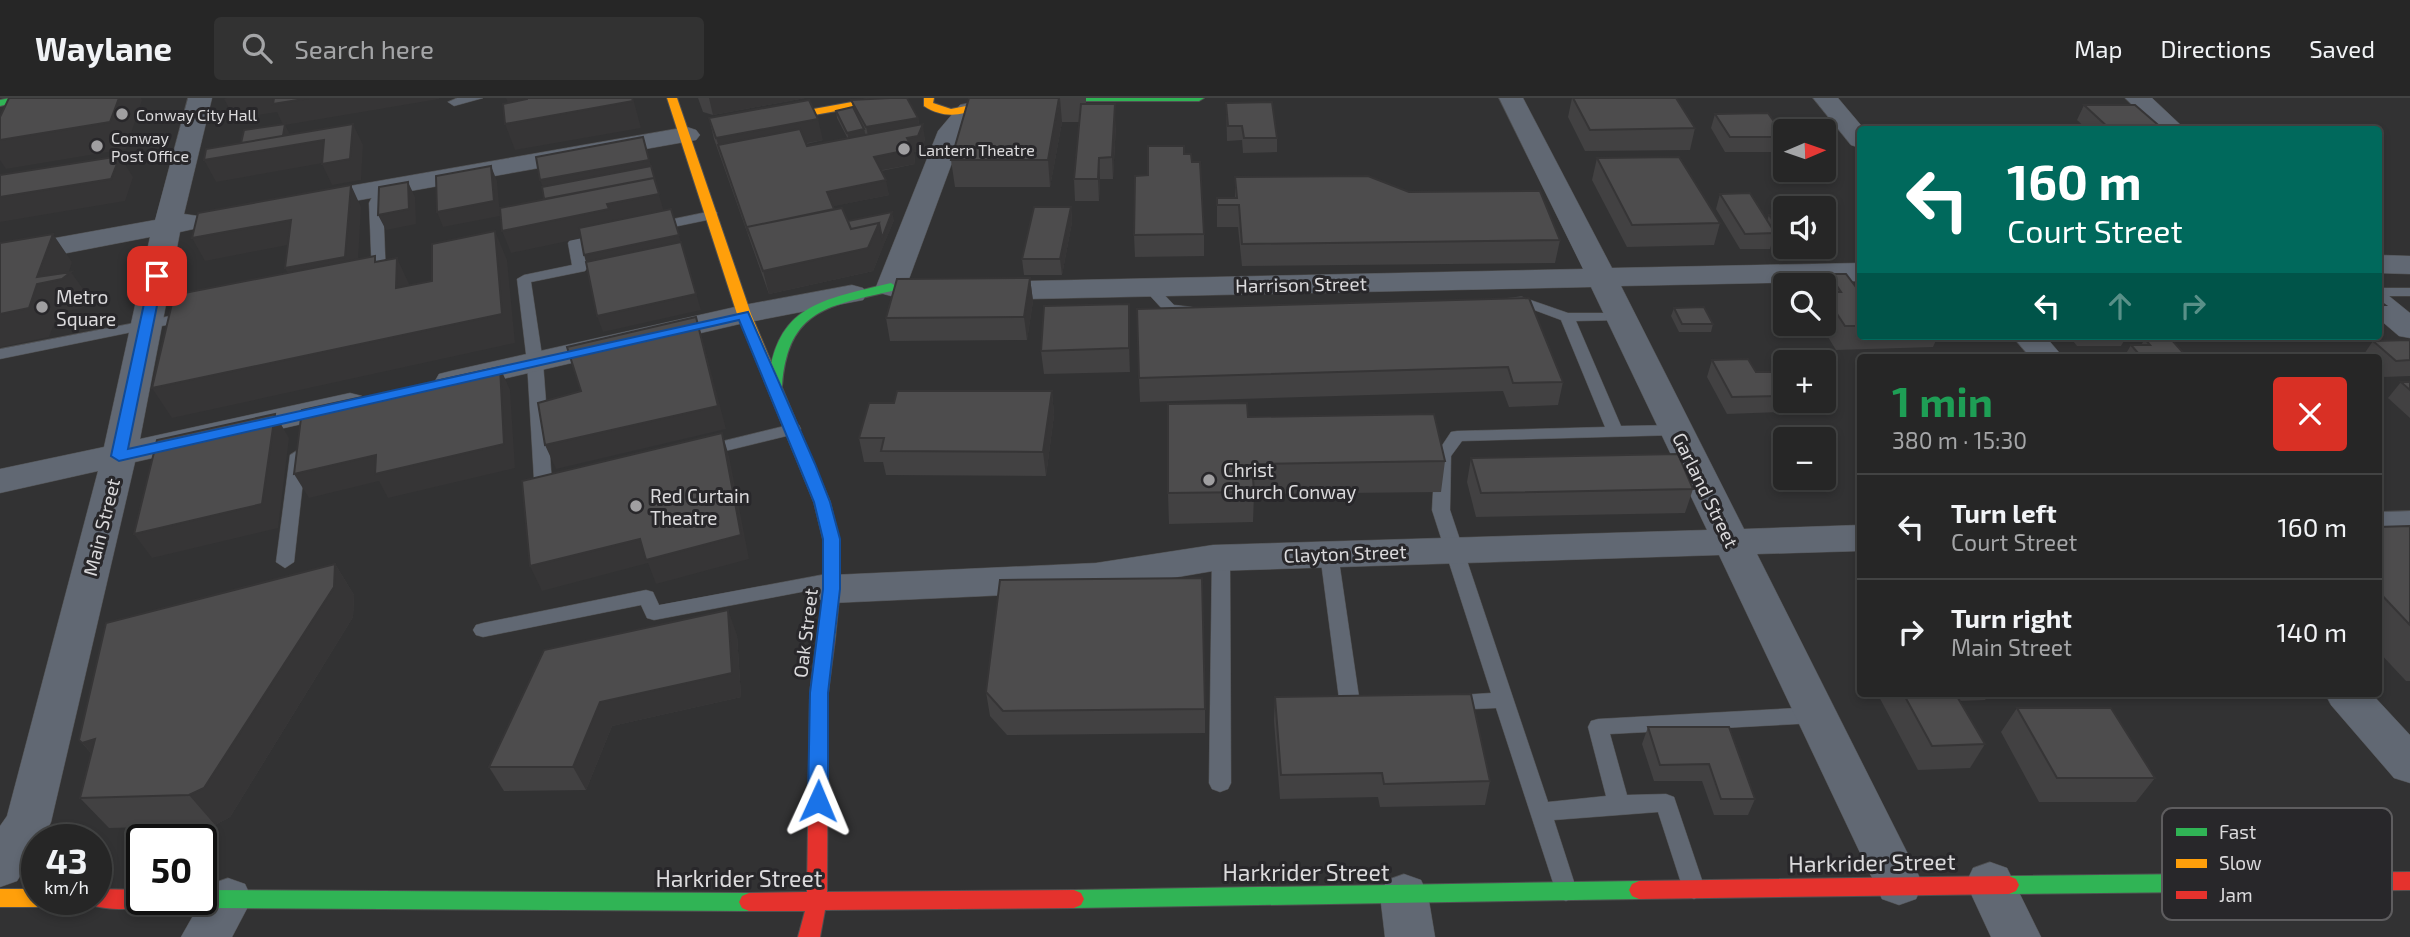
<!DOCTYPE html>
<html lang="en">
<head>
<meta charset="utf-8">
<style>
	:root { --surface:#262626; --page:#323232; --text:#f1f3f6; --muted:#a4a5a7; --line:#424343 }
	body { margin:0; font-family:"Exo 2",sans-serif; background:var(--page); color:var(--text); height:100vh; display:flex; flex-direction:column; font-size:26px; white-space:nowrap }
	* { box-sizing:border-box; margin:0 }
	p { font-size:23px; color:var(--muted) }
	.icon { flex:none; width:38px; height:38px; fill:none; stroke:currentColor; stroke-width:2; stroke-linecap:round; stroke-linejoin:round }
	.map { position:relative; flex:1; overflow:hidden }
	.drawer { position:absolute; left:1857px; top:256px; width:525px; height:343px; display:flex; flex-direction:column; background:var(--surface); border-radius:7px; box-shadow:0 4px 10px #0003,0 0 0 2px var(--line) }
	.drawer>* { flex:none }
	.guide { position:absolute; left:1857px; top:28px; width:525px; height:214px; border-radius:7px; box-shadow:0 4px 10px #0003,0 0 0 2px var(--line); background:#00695c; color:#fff; overflow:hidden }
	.needle { width:46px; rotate:88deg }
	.fabs { position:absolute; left:1773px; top:21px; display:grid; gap:14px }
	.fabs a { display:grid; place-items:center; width:63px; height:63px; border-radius:7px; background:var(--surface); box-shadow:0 4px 10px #0003,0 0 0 2px var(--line); font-size:35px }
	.speed { position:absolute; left:21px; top:726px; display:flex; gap:14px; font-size:35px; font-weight:700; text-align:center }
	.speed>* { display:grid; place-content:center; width:91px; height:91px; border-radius:50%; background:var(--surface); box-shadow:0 4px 10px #0003,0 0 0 2px var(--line); line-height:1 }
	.speed small { font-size:18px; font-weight:400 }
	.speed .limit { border:4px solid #111; border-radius:10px; background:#fff; color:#111 }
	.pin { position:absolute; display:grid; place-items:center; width:60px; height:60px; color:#fff; margin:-30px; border-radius:14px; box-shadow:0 4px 10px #0006 }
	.me { position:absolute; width:77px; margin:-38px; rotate:1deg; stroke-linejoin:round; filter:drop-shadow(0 0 5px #0008) }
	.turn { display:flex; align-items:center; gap:24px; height:147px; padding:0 35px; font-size:32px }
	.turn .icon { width:91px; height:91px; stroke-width:2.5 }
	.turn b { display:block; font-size:49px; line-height:60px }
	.lanes { display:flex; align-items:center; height:66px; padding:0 35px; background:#0003; justify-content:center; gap:35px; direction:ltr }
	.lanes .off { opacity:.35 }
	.round { display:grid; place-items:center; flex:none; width:74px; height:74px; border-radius:7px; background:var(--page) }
	.head { display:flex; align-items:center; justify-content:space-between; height:119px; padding:0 35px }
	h1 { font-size:42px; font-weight:700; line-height:52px; color:#1e9e55 }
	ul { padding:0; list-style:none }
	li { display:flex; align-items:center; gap:21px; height:105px; padding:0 35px; border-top:2px solid var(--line) }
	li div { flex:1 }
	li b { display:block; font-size:26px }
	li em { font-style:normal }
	header { display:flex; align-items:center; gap:42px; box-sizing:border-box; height:98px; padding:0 35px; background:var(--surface); border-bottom:2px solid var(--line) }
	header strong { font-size:33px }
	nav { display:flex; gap:38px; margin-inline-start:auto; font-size:24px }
	.search { width:490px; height:63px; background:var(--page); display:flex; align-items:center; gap:18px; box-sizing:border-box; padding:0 24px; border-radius:7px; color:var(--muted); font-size:26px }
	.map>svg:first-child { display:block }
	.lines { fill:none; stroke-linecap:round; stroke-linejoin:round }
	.lane-casing { stroke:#505051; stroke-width:1 }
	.street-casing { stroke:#505051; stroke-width:1 }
	.fast-casing { stroke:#505051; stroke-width:2 }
	.slow-casing { stroke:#505051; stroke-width:2 }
	.jam-casing { stroke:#505051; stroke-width:2 }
	.lane { fill:#616873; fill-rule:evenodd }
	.street { fill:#616873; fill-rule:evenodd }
	.fast { fill:#30b455; fill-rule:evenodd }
	.slow { fill:#ff9f0a; fill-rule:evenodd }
	.jam { fill:#e5322d; fill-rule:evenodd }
	.wall { fill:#424142 }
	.shaded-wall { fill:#363536 }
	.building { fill:#4d4c4d; stroke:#363536; stroke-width:2 }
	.route { fill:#1a73e8; stroke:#114b97; stroke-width:2 }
	.poi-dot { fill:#a09fa1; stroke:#28272a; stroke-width:2.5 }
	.labels { text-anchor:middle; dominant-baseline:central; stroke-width:6; stroke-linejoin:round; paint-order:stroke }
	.far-poi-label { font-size:16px; fill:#dbdadc; stroke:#28272a; text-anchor:start }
	.street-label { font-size:19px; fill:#dbdadc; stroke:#28272a }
	.poi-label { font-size:19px; fill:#dbdadc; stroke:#28272a; text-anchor:start }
	.near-street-label { font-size:23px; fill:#dbdadc; stroke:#28272a }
	.key { fill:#28272a; stroke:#5e5d5f; stroke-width:2 }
	.key-label { font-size:19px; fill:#dbdadc }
</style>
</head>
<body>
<header>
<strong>Waylane</strong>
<div class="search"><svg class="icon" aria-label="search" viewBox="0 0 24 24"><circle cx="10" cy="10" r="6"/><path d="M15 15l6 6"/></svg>Search here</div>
<nav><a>Map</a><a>Directions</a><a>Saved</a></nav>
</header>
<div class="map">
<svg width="2410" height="839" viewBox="0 0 2410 839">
	<rect width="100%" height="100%" fill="#323233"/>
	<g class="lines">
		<defs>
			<path id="lane" d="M457,0H483L454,8L448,4Z
				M383,86L389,90L383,105L386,179L372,185L365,181L372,177L369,105L378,87Z
				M712,113L717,114V120L654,133L647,129L654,125Z
				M602,135L609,139L607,142L582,147L587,170L585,173L531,184L543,264L553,398L544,404L535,398L527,264L517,181L524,177L572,167L568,145L570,142Z
				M1149,185L1154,186L1174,207L1192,209L1199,213L1192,217L1165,214L1142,189Z
				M2378,190H2410V198H2378Z
				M1522,199L1568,215H1626V221L1621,222L1576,223L1621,328L1677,327L1685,332L1677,337L1462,343L1451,358L1450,412L1548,704L1606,698L1588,629L1591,623L1598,621L1816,609L1823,611L1826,617L1823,623L1816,625L1610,636L1627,697L1666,696L1674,699L1705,791L1702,798L1694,801L1686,798L1683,791L1658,714L1554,722L1577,793L1574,800L1566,803L1558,800L1496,610L1452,612L1445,610L1442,604L1445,598L1491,595L1432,412L1435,358L1451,334L1457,333L1605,329L1561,222L1521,207H1505L1503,204L1505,201Z
				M191,214L196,215V221L0,261V251Z
				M793,326L799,327L801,331L799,335L705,358L697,353L699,349Z
				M298,352L306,357L294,464L285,470L276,464L290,357Z
				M1329,450L1338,456L1359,599L1371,601L1374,607L1371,613C1362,616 1353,617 1343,614L1340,608L1320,456Z
				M1221,453L1230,459L1231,685L1228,691L1220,694L1212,691L1209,685L1212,459Z
				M832,475L838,477L841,482L838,487L654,522L647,520L641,507L483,539L476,537L473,532L476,527L483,525L646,492L653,494L659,507Z"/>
			<path id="street" d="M188,0H212L184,116L198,118L202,124L198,130L180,134L140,341L350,295L362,298L367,305L362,312L350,315L135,364L51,724L42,742H37V750L17,783L0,789V728L7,718L98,373L0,395V371L104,349L150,139L0,168V150L155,122Z
				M1499,0H1523L1612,170L1860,165V183L1621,188L1744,431L1860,427V453L1757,456L1923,786L1916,801L1899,807L1882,801L1719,457L1213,473L1096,493L832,505L818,501L813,491L818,481L832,477L1096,465L1213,447L1707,432L1591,189L983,202L972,199L968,193L972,187L983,184L1583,171Z
				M1813,0H1838L1865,32H1860V50L1851,47Z
				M2125,0H2152L2186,32H2158Z
				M969,5L978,7L981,12L963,35L906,189L902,195L891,198L880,195L876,189L938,33L960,7Z
				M687,29L696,32L700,37L696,42L304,112L294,110L290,104L294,98L304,96Z
				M2378,157L2410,158V176L2378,175Z
				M852,187L863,190L867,196L863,202L744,225L451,293L439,290L435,283L439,276L451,273L744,207Z
				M2378,195L2389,198L2410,215V240L2399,238L2378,220Z
				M2012,238H2045L2063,259H2030Z
				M2410,413V439L2378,440V414Z
				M2325,595H2371L2410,637V685L2394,680L2331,607Z
				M1990,764L2007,770L2041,839H1991L1966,785L1973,770Z
				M1404,776L1421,782L1428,797L1435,839H1385L1380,797L1387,782Z
				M228,780L245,786L252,801L232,839H181L211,786Z"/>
			<path id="fast" d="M10,0H32L0,8V2Z
				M1032,0H1204L1199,3H1037Z
				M891,185L897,189L896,192C829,208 788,210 782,288L780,291H770L768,288C775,206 822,202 891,185Z
				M2294,775L2301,778L2304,784L2301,790L2294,793L2009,796L2002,793L1999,787L2002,781L2009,778Z
				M1639,783L1646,786L1649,792L1646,798L1639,801L1074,810L1067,807L1064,801L1067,795L1074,792Z
				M201,792L749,795L756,798L759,804L756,810L749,813L201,810L194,807L191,802H201Z"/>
			<path id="slow" d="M667,0H677L751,216L830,404L839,441L840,491L835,541L832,546H820L817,541L824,491L823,441L814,404L737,216Z
				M874,0H897L892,3L764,26L759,23L764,20Z
				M924,0H934L933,5L951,11L971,7L976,0H986L979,11C959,18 942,20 924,8Z
				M0,791H37V802H47L44,806L37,809H0Z"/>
			<path id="jam" d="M826,535L832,536L835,541L828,595L827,794L1074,792L1081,795L1084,801L1081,807L1074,810L825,812L820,839H798L805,813H749L742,810L739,804L742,798L749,795L807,794L810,595L817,541L820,536Z
				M2410,774V792L2294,793L2287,790L2284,784L2287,778L2294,775Z
				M2009,778L2016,781L2019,787L2016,793L2009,796L1639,801L1632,798L1629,792L1632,786L1639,783Z
				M96,791L142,792V802H152L149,807C134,813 104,812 89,806L86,802H96Z"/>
		</defs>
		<use href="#lane" class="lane-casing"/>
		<use href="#street" class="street-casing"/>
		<use href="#fast" class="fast-casing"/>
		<use href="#slow" class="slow-casing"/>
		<use href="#jam" class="jam-casing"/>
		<use href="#lane" class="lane"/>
		<use href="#street" class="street"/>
		<use href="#fast" class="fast"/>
		<use href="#slow" class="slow"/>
		<use href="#jam" class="jam"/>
	</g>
	<path class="wall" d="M698,0H805L713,17L703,14Z
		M969,0H1086V6L1116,26L1113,81H1100L1099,103H1075L1074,81L1079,24H1062L1050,89H955L951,62Z
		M1572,0H1676L1695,30L1690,52L1585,53L1568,19Z
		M851,2L918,20L919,27L925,41L921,53L914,54L915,66L881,73L889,97L833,108L834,111L848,123L894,122L883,148L873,173L769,196L714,41L709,20L823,42L806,46L807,48L848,41L837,20L836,13L853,9Z
		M1226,5L1277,40V54L1243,55L1242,42L1227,43Z
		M2084,7L2164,32H2088L2077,22Z
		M1715,16L1785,39L1780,54H1725L1711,30Z
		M1184,56L1204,136V158L1135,159L1134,137L1148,77Z
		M1597,60L1720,125L1714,147L1627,149L1592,82Z
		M1235,79L1409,94L1560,142L1555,165L1242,168L1238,129H1217V100H1235Z
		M1720,96L1767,123L1769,117L1785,116V149H1817L1814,157L1781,158L1772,144L1770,151H1740L1716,111Z
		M1071,109L1072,124L1062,177H1024L1022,161Z
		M1829,176L1860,193V238H1938L1933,249L1836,252L1820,226H1824V192Z
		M1030,180L1033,203L1027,242L890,243L886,220Z
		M1529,200L1563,284L1558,307L1509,309L1503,293L1140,304L1139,280Z
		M2378,202L2385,207L2378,217Z
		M1129,206L1130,274L1044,276L1041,253Z
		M1674,210L1713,226L1711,234H1679L1671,218Z
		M2069,238H2127L2121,248H2077Z
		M2145,241L2187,259H2124L2131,247H2141Z
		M2410,242V278L2384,279L2378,274V259H2362L2373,243Z
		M1712,262L1756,274L1785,294V303L1781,314L1727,316L1707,279Z
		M2401,284H2410V320L2388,300Z
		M1052,293L1054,317L1046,378L886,377L883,364H864L859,340L894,305Z
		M1248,319L1445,363L1441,394L1254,396L1253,424L1169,426L1168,395Z
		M1471,360L1693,391L1685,415L1476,419L1467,384Z
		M2410,428V583H2406L2378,553V429Z
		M335,466L354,497L353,519L230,719L215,727L109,730L80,700L91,655L79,642Z
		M737,537L741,599L612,628L586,692L504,693L489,669Z
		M986,594L1205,611V635L1007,637L990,618Z
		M1877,595H1990L1985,602L1959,603L1985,646L1970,670L1918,672Z
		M2112,595H2169L2113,597Z
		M1275,599L1490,683L1485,707L1380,709L1378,699L1280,701L1274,623Z
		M2017,610L2155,680L2136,704H2039L2001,634Z
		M1648,629H1729L1755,701L1748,717H1714L1702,683H1654L1642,646Z"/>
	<path class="shaded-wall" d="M119,0H141L142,2L126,51L6,71L0,62V42Z
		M227,0H439V1L285,27L292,40L324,42L334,63L216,84L204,62L283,27L277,14L235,21L224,1Z
		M506,0H531L512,16Z
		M633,0L641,30L515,52L505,26Z
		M709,0H805L713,17Z
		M1060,0L1062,24L1050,89L1048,62Z
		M1115,6L1116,26L1113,81L1112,59Z
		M918,20L920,34L923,26L925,41L921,53L914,54L915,66L877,73L866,29Z
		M818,21L823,42L723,61L716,40Z
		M353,26L363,47L361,82L332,87L322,66Z
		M864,31L866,39L849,42L847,35Z
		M643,39L665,118L616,133L511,155L502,133L548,104L540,82Z
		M120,58L133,79L125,103L0,124V99Z
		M1099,60L1100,81L1099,103L1098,81Z
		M491,68L497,83L500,118L443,129L437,114Z
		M886,82L889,97L830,109L827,94Z
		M408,84L415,99L416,126L386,132L378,117Z
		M351,87L361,109L357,181L297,193L285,170Z
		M1071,109L1072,124L1062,177L1060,161Z
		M671,111L701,212L603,234L597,218L592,180L584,157Z
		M892,114L894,122L873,173L769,196L763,173Z
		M291,122L303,144L205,163L192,140Z
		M495,133L507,162L515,245L172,320L152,290L502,216Z
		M53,136L72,164L68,177L71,174L91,202L82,210L58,215L49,239L1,249L0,251V216L37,179Z
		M397,160L410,188L396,190Z
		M1030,180L1033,203L1027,242L1024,219Z
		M1129,206L1130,229V274L1129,250Z
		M696,219L703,243L726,331L556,371L545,347Z
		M500,269L510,292L515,370L388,400L379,383L309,400L294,376Z
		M1052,293L1054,317L1046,378L1043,354Z
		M275,316L289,340L278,430L152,460L134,436Z
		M722,335L729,358L749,461L656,486L648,465L542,493L530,468Z
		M335,466L354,497L353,519L230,719L215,727L189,697Z
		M728,512L737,537L741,599L612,628L586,692L573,669L600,604Z
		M95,641L110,675L82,645Z"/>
	<path class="building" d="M9,0H119L110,24L0,42V19Z
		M274,0H310L273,6Z
		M527,0H632L633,3L505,26L503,6L527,1Z
		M889,0H907L918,20L866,29L851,2Z
		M969,0H1059L1048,62H951Z
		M1573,0H1676L1695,30L1590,32Z
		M809,2L818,21L716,40L709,20Z
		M1272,4L1277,40H1244L1242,28H1228L1226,5Z
		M1081,6H1115L1112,59L1099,60L1098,81H1074Z
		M2084,7H2135L2164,32H2111Z
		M853,9L864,31L847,35L836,13Z
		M1768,15L1785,39H1730L1715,16Z
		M285,26L283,38L241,45L244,32Z
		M353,26L350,61L322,66L324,42L204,62L206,51Z
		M923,26L918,38L907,40L913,51L874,59L886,82L827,94L834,111L747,129L749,136L718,47L800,31L807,48Z
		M643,39L649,62L540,82L536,59Z
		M1148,48H1184V56H1191L1192,64H1200L1204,136L1134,137L1135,78L1148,77Z
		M120,58L111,81L0,99V77Z
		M1679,59L1720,125L1632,127L1597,60Z
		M491,68L494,103L437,114L436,78Z
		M651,68L656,86L654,80L544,101L542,89Z
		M1368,78L1409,94L1540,93L1560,142L1242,146L1239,107H1217V100H1237L1235,79Z
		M654,80L659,96L607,106L609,111L502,133L500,110Z
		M408,84L409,111L378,117L379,89Z
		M351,87L345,159L285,170L291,122L192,140L198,115Z
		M1750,95L1775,135L1745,136L1720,96Z
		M1034,109H1071L1060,161H1022Z
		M842,110L851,131L879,125L868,150L763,173L747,129Z
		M671,111L679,137L584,157L579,130Z
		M892,114L882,140L879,125L851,131L848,123Z
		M1785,116V140L1769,117Z
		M495,133L502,216L152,290L174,197L375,158V164L397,160L396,190L432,183V146Z
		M53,136L37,179L71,174L62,181L37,186L29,210L0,216V145Z
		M681,144L696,196L597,218L586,164Z
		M1829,176H1846L1859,193H1860V228H1845L1824,196V194H1841Z
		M1030,180L1024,219L886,220L897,181Z
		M1529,200L1563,284L1513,285L1508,269L1139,280L1137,211Z
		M2378,202L2385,207H2378Z
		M1129,206V250L1041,253L1044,208Z
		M1704,209L1713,226H1682L1674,210Z
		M696,219L718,308L545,347L538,305L581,293L567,249Z
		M2145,241H2171L2187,259H2136L2132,255H2138L2131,247H2150Z
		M2410,242V262L2396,263L2373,243Z
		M1748,261L1756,274H1773L1785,294V298L1732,299L1712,262Z
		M500,269L504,346L375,376L376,357L294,376L302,312Z
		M2401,284H2410V292Z
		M897,293H1052L1043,354L881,353L884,340H859L869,305H894Z
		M1247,305L1248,319L1434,316L1445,363L1252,366L1254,394L1168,395V306Z
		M275,316L262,406L134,436L157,342Z
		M722,335L741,437L646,462L640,441L530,468L522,383Z
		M1678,356L1693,391L1481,395L1471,360Z
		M2410,428V527L2378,493V429Z
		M335,466L334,489L204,690L189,697L80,700L95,641L82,645L79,642L106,525Z
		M1202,480L1205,611L1003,613L986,594L1000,482Z
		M728,512L732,575L600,604L573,669H489L544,552Z
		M1903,595H1955L1985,646L1932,648Z
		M1471,596L1490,683L1384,686L1382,675L1281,677L1275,599Z
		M2017,610H2111L2155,680H2057Z
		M1648,629H1729L1755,701H1721L1709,666L1660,667Z"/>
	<path class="route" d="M157,174L163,178L128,351L748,214L815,366L830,404L840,441V491L828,595V703L825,709H811L808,703L810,595L823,491V441L814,404L739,222L119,363L111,358L150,178Z"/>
	<g class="poi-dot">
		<circle cx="122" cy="16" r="7"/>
		<circle cx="97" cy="48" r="7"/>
		<circle cx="904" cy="51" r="7"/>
		<circle cx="42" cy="209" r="7"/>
		<circle cx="1209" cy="382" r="7"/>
		<circle cx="636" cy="408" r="7"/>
	</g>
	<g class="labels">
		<g class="far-poi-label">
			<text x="136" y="16">Conway City Hall</text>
			<text x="111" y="39">Conway<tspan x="111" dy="18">Post Office</tspan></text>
			<text x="918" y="51">Lantern Theatre</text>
		</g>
		<g class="street-label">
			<text transform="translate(1301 186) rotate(-1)">Harrison Street</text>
			<text transform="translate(1706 392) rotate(64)">Garland Street</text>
			<text transform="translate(101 429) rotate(-76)">Main Street</text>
			<text transform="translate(1345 455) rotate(-2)">Clayton Street</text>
			<text transform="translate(805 535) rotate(-83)">Oak Street</text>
		</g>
		<g class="poi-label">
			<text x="56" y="198">Metro<tspan x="56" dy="22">Square</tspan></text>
			<text x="1223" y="371">Christ<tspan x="1223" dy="22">Church Conway</tspan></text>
			<text x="650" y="397">Red Curtain<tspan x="650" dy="22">Theatre</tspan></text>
		</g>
		<g class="near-street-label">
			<text transform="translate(1872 764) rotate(-1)">Harkrider Street</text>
			<text x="1306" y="774">Harkrider Street</text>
			<text x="739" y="780">Harkrider Street</text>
		</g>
	</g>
	<rect x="2162" y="710" width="230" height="112" rx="10" class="key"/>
	<rect x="2176" y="730" width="31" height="8" fill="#30b455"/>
	<rect x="2176" y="761" width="31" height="9" fill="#ff9f0a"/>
	<rect x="2176" y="793" width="31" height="8" fill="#e5322d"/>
	<g class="key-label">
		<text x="2219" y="741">Fast</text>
		<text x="2219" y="772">Slow</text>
		<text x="2219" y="804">Jam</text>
	</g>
</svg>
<div class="fabs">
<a><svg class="needle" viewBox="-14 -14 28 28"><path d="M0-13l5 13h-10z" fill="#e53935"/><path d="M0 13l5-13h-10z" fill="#a4a5a7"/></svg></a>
<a><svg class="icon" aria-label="sound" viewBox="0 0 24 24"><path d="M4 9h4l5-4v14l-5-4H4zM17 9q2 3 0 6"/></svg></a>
<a><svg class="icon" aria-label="search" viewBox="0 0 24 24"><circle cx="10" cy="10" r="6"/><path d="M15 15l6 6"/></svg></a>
<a>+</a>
<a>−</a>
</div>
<div class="speed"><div>43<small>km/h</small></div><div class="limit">50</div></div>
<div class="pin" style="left:157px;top:178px;background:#d93025"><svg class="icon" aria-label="arrive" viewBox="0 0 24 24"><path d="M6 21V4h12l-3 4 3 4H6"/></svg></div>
<svg class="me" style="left:818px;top:703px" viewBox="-20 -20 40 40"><path d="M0-17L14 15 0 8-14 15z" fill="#1a73e8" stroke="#fff" stroke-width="4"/></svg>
<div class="guide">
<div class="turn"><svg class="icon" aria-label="left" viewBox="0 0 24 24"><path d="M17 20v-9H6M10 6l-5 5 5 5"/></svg><div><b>160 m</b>Court Street</div></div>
<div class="lanes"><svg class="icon" aria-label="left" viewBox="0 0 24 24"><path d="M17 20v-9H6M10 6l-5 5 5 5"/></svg><svg class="icon off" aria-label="ahead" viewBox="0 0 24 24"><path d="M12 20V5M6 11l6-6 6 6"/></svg><svg class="icon off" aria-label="right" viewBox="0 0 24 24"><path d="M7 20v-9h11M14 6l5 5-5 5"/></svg></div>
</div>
<section class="drawer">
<div class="head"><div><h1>1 min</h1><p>380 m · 15:30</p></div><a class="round" style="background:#d93025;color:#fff"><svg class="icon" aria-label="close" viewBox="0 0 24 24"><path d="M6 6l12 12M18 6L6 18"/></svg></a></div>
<ul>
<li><svg class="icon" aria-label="left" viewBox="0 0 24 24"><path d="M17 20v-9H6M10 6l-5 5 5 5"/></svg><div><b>Turn left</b><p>Court Street</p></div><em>160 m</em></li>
<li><svg class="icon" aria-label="right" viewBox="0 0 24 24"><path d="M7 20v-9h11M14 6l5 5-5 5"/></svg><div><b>Turn right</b><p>Main Street</p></div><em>140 m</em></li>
</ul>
</section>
</div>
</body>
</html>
